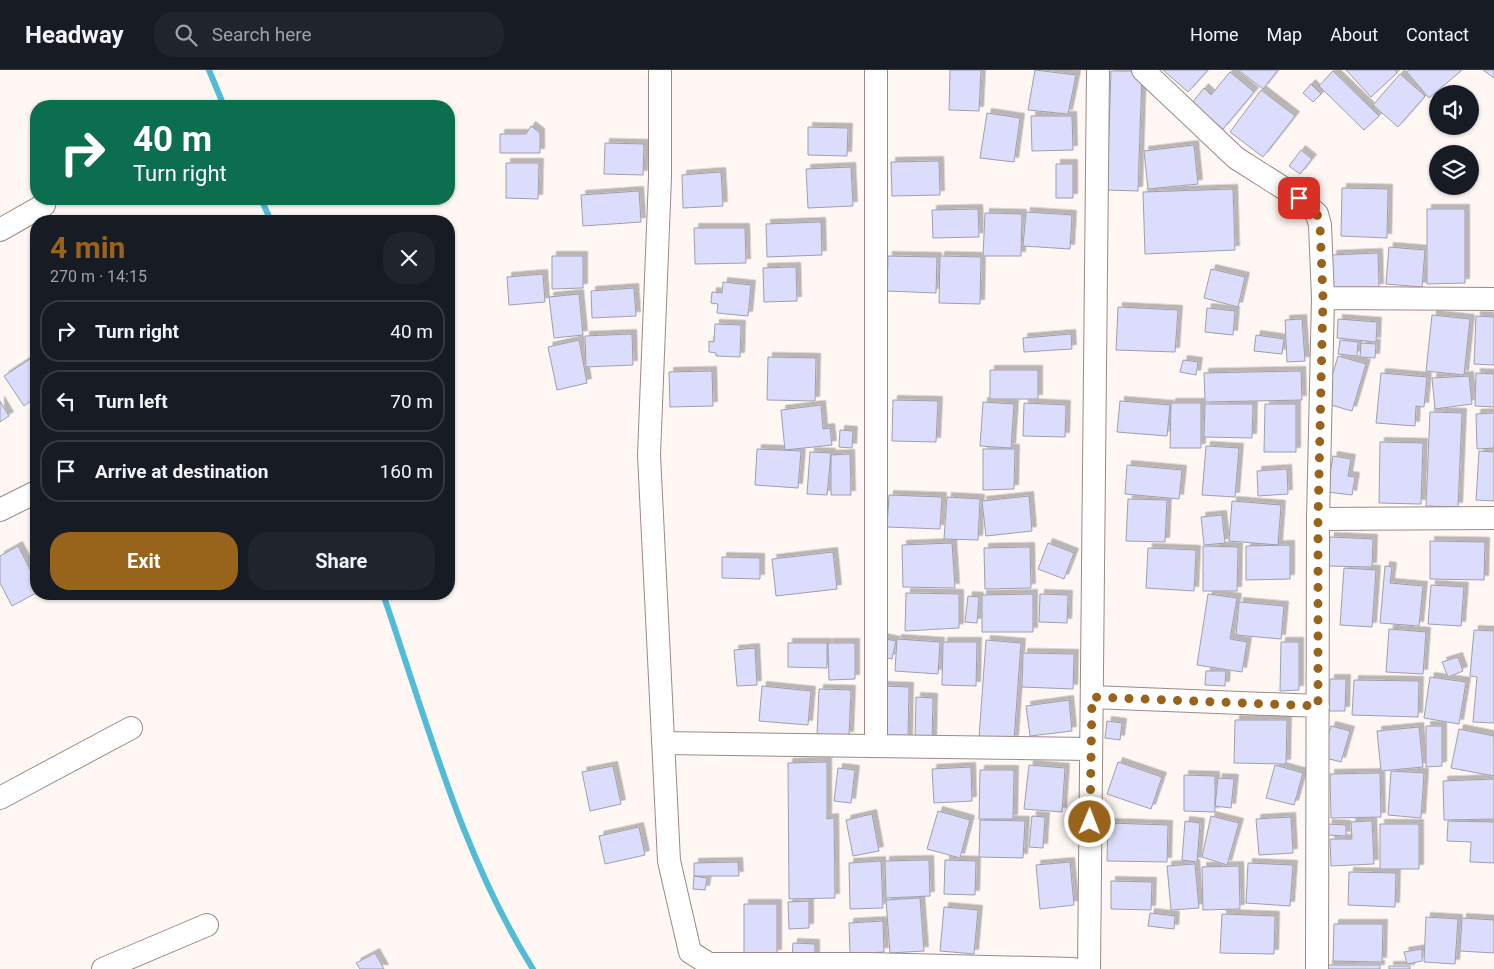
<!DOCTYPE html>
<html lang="en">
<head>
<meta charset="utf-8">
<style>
	:root { --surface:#171b24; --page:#20242c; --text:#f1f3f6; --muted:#9ea1a6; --line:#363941; --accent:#98631a }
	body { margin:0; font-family:Roboto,sans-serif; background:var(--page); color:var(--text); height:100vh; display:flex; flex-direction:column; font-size:19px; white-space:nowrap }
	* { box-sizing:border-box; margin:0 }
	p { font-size:16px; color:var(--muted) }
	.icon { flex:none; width:28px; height:28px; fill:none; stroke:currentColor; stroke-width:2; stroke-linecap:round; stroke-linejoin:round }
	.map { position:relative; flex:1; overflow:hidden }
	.panel { position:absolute; left:30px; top:145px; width:425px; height:385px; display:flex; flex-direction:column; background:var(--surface); border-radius:20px; box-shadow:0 1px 4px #0004 }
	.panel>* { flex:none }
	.guide { position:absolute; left:30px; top:30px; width:425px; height:105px; border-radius:20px; box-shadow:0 1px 4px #0004; background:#0b6e4f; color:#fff; overflow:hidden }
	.buttons { position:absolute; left:1429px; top:15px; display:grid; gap:10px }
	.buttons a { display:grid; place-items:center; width:50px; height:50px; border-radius:50%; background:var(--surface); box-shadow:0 1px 4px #0004; font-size:25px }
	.pin { position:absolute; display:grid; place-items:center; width:42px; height:42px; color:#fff; margin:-21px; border-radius:10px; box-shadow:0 2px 8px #0006 }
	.me { position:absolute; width:55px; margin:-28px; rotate:1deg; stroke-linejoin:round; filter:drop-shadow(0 0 4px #0008) }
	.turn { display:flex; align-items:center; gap:18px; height:105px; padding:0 20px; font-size:22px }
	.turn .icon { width:65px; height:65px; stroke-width:2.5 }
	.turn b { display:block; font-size:35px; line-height:42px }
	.round { display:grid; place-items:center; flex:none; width:52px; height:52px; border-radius:20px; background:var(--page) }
	.head { display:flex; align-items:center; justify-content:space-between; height:85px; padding:0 20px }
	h1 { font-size:30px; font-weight:700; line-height:38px; color:var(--accent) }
	.cta { display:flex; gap:10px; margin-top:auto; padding:10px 20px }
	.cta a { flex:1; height:58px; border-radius:20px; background:var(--accent); color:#fff; font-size:20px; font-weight:700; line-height:58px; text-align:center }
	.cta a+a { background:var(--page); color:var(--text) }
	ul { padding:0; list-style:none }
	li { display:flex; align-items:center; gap:15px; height:62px; margin:0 10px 8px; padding:0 10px; border:2px solid var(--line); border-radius:20px }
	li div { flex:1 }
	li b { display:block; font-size:19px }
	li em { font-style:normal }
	header { display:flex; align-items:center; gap:30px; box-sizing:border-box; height:70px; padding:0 25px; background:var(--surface); border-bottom:1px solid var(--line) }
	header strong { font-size:24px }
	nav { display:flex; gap:28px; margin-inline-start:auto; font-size:18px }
	.search { width:350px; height:45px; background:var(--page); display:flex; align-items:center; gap:12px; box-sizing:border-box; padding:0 18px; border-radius:20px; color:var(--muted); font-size:19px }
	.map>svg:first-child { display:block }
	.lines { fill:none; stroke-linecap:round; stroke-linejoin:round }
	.stream { stroke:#52bbd5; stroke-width:6 }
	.building { fill:#dcddfc; stroke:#9e9fad; filter:url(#shadow) }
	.minor-casing { stroke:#9b8a85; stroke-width:24 }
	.minor { stroke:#fff; stroke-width:22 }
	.route { stroke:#98631a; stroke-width:9; stroke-dasharray:0 16.2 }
</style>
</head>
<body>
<header>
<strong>Headway</strong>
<div class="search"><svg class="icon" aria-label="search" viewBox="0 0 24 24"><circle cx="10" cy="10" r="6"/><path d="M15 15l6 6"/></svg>Search here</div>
<nav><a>Home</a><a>Map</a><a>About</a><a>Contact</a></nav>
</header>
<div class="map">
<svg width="1494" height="899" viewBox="0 0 1494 899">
	<defs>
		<filter id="shadow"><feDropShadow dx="4.5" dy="-4.5" stdDeviation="0" flood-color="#0004"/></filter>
	</defs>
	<rect width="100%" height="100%" fill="#fef7f4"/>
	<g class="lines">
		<path class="stream" d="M209,0L224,36
			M261,129L271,151
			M383,524C427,651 461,784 533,899"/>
	</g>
	<path class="building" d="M950,0H981L979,41L949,40Z
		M1035,0L1076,5L1068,44L1028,40Z
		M1163,0H1208L1188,22Z
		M1238,0H1278L1263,19Z
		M1346,0H1395L1397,3L1371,27Z
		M1409,0H1462L1429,28L1407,2Z
		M1483,0H1494V8Z
		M1111,1H1142L1138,121L1107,120Z
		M1333,1L1379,46L1364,60L1319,16Z
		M1230,2L1254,22L1223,59L1192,33L1204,18L1211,25Z
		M1400,4L1425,26L1398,57L1373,35Z
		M1311,14L1321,24L1313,32L1303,23Z
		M1261,20L1295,46L1263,87L1230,62Z
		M987,43L1020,48L1014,92L980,88Z
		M1031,46H1072L1073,80L1032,81Z
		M531,56L540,63V83H500V64H526Z
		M808,57L848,58L847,86L808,85Z
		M605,73L644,74L643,105L604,104Z
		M1194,75L1198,114L1148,119L1144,81Z
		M1301,80L1312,89L1300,104L1289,96Z
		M939,91L940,125L892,126L891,92Z
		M506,93H539L538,129L506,128Z
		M1056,94H1073V128H1056Z
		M851,97L853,136L808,138L806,99Z
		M721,102L723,136L683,138L682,105Z
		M1342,118L1388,119L1387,168L1341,166Z
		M1233,119L1235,180L1145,184L1143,122Z
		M639,121L641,152L583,156L581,125Z
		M978,139L979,167L933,168L932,140Z
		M1427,139H1465V213L1427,214Z
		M1026,142L1072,145L1070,179L1023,176Z
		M985,143L1022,144L1021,186H983Z
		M821,152L822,185L767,187L766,154Z
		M694,158H745L746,193L695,194Z
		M36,173V187L30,177Z
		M1389,177L1425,180L1422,217L1386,214Z
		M1378,183L1379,218L1333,220L1332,185Z
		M552,186H583V218L552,219Z
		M888,186L937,187L936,223L887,221Z
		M940,186L981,187L980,234L939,233Z
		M796,197L797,231L764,232L763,198Z
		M1211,199L1245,207L1238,237L1204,228Z
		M543,204L545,232L509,235L507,207Z
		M723,212L751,215L748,246L717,243L718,234L711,233L712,222L722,223Z
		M634,218L636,246L592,248L591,221Z
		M579,224L583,265L554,268L549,227Z
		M1118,237L1178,240L1175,282L1116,280Z
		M1207,238L1235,241L1233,265L1205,262Z
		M1432,245L1470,249L1464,305L1426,301Z
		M1476,246L1494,247V295L1474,294Z
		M1302,249L1305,291L1287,292L1285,250Z
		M1338,249L1377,252L1376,272L1337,268Z
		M715,254L741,255L740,287L716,286V283L709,282V271L714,272Z
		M632,264L633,295L586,297L585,266Z
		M1071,264L1072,279L1024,282L1023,268Z
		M1256,265L1284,269L1282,284L1254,281Z
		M579,270L587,313L557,320L548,277Z
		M1340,270L1358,272L1357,286L1338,284Z
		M1361,273L1376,274L1375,288L1360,287Z
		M36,285V327L24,336L4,306Z
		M1338,286L1366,294L1352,341L1324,333Z
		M768,287L816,288L815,331L767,330Z
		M1183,290L1198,292L1196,305L1180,302Z
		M990,300H1038V329H990Z
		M712,301L713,336L670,337L669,302Z
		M1301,301L1302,330L1205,332L1204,303Z
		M1381,303L1427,307L1424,337L1416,336L1415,356L1376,353Z
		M1476,303L1494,304V337L1475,336Z
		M1469,306L1472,334L1435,339L1432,308Z
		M893,330L938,331L936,372L892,371Z
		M0,331L9,346L0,352Z
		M1120,331L1170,335L1167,366L1117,362Z
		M983,332L1014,334L1011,378L980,376Z
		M1024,333L1066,335L1065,367L1023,366Z
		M1171,333H1201V378H1170Z
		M1205,334H1253L1252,368L1204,367Z
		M1265,334H1296V382H1264Z
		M821,335L823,359L830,358L832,375L785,380L781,340Z
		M1430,342L1462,343L1458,437L1426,436Z
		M1494,343V378L1477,379L1476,344Z
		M840,360L853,361L852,378L839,377Z
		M1380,372L1423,373L1421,434L1379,433Z
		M1206,376L1239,378L1235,427L1202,425Z
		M757,379L801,381L798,418L755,415Z
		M983,379H1015L1014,419L983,420Z
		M1479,381L1494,382V431L1476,430Z
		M810,382L831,383L827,425L807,424Z
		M850,384L851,425H831V385Z
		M1333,386L1351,389L1348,406L1355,407L1352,425L1327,422Z
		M1127,395L1182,400L1179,429L1125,424Z
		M1287,399L1288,424L1258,426L1257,401Z
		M889,425L942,427L940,459L887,457Z
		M1029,426L1032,461L986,466L982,431Z
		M947,427L980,429L978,470L944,469Z
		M1128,429L1167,430L1165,472L1126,471Z
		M1232,431L1281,435L1278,475L1229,471Z
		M1222,445L1225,473L1204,475L1201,447Z
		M1330,467L1373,469L1372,497L1328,496Z
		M1430,471L1485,472L1484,510L1430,509Z
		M952,473L955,518L903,517L902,475Z
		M1048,473L1074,483L1064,509L1038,499Z
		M1290,475V509L1246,510V476Z
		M18,476L36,511V523L12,536L0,513V486Z
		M1203,476L1238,477L1237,521H1203Z
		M1030,477L1031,518L985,519L984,478Z
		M1148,478L1196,480L1194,521L1146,518Z
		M833,482L837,519L776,526L772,489Z
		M722,487L760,488V509L722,508Z
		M1385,496L1392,497L1390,513L1423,516L1419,556L1380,553Z
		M1344,498L1376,500L1372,557L1340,555Z
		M1431,515L1464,517L1461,556L1428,554Z
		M906,523L959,524V558L905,561Z
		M1033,524V562H982V525Z
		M1040,524L1068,525L1067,553L1039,552Z
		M1208,524L1237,528L1230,569L1247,572L1242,602L1197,595Z
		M968,526L979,527L977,553L965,552Z
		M1239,532L1284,536L1281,569L1236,565Z
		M1389,559L1426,562L1423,604L1386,602Z
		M1474,560L1494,561V653L1473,652L1477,607L1470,606Z
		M881,568L896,571L892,589L878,586Z
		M897,569L940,572L938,604L895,601Z
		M986,570L1021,573L1014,670L979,667Z
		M943,572H977L976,616L942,615Z
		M1281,572H1299V620L1280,621Z
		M788,573H827V598L788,597Z
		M828,573H855V609L829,610Z
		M755,578L757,615L737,616L734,580Z
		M1023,583L1074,584L1073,619L1022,617Z
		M1458,587L1463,601L1448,607L1442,592Z
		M1206,601H1226L1225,616L1205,615Z
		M1430,607L1466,612L1459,654L1424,648Z
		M1330,609H1346L1345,641H1329Z
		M1354,610L1419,611L1418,647L1352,645Z
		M762,616L811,621L808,655L759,651Z
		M883,616L909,617L908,669H881Z
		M819,619L851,620L849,666L817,665Z
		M916,627L933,628L932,671H915Z
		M1069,630L1072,661L1030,666L1026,636Z
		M1235,650H1287L1286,694L1234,693Z
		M1107,651L1122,653L1120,670L1105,668Z
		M1331,656L1350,661L1341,692L1322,687Z
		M1426,656H1442V696L1426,697Z
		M1419,657L1423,697L1381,701L1377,661Z
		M1459,659L1494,666V706L1451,698Z
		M827,692V749L834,748L835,828L789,829L788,693Z
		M1118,692L1162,707L1151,739L1107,724Z
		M1029,695L1065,698L1062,742L1024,739Z
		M1275,695L1303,703L1294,735L1266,728Z
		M613,696L621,734L590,741L582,702Z
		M971,697L972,731L934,733L932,699Z
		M838,698L855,700L851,733L834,731Z
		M980,700H1014L1013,749H979Z
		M1391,701L1424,703L1421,748L1388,745Z
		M1380,703L1381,747L1331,748L1330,704Z
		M1184,705L1215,706V742L1184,741Z
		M1218,708L1234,709L1231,738L1215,736Z
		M1494,709V749L1444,750L1443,711Z
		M938,741L970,750L960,788L927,779Z
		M872,744L879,781L853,786L846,750Z
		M1032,746L1045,747L1043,778L1029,777Z
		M1211,746L1239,753L1227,795L1202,787Z
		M1291,747L1293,783L1259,785L1256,749Z
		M980,750L1025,751L1023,788L979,787Z
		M1185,751L1200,753L1197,792L1182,790Z
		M1372,751L1374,794L1331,796L1330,769H1352L1351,752Z
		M1448,751L1494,752V793L1470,792L1471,772L1447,771Z
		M1108,753L1168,755L1167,792L1107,791Z
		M1328,754L1346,755V766L1327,765Z
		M1380,754H1419V799H1380Z
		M639,757L645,785L605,794L599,766Z
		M929,790L930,826L886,828L885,791Z
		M945,790L976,791L975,825L944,824Z
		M881,791L883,838L850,839L849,793Z
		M738,792L739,806H694V793Z
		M1070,792L1074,835L1040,839L1036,795Z
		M1248,793L1293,795L1290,836L1246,833Z
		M1195,794L1199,838L1171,840L1167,796Z
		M1239,796L1240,839L1203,840L1202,797Z
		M1349,802L1396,803L1395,837L1348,835Z
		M694,806L707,808L705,820L693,819Z
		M1111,811L1152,812L1151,840L1111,839Z
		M920,828L924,881L890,883L886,830Z
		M809,831V858L789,859L788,832Z
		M744,834H777V884L744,885Z
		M944,837L978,840L974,884L940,881Z
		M1150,843L1175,846L1174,859L1148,856Z
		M1222,844L1275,846L1274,884L1220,883Z
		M1426,847L1458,849L1455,894L1424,892Z
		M1462,848L1494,850V883L1460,881Z
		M883,851L884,882L850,884L849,853Z
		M1334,854H1383L1382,892L1333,891Z
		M793,873L815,874V888L792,887Z
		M1422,879V891L1407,894L1404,882Z
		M375,883L384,899H360L356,893Z
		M1328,895H1380V899H1328Z
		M1389,896H1410V899H1389Z"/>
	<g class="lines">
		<defs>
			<path id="minor" d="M660,0V107L649,385L669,791L690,882L709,894H868L1073,899
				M876,0V676
				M1143,0L1236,88L1299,128L1317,144L1320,155L1323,228L1318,449L1317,899
				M0,160L44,135
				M1323,228L1494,229
				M0,440L36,422
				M1318,449L1494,448
				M1092,627L1318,636
				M663,673L1091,679
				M0,728L131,658
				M103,899L207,855
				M1089,899L1098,0"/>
		</defs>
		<use href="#minor" class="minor-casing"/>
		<use href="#minor" class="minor"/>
	</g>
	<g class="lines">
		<path class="route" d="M1090,752L1092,627L1318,636V449L1323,228L1320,155L1317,144L1299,128"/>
	</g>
</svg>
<div class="buttons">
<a><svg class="icon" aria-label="sound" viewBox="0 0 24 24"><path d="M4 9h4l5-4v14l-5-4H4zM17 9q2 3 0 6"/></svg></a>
<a><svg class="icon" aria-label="layers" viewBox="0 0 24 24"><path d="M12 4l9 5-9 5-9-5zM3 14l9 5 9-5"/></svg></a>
</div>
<div class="pin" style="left:1299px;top:128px;background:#d93025"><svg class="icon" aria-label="arrive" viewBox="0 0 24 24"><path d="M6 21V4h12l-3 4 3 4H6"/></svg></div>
<svg class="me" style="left:1090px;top:752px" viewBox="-20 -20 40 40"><circle r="17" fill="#98631a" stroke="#fff" stroke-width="3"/><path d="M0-11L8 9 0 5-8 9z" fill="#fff"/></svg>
<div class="guide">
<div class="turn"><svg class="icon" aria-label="right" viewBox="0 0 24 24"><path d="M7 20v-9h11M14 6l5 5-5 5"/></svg><div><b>40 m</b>Turn right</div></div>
</div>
<section class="panel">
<div class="head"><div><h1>4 min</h1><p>270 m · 14:15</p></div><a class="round"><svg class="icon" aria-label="close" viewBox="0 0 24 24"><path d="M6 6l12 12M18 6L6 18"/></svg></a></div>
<ul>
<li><svg class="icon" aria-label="right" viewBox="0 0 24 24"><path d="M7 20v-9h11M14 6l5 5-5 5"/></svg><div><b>Turn right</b></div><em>40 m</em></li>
<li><svg class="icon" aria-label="left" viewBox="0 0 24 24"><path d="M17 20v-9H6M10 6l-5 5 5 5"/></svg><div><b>Turn left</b></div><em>70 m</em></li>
<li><svg class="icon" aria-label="arrive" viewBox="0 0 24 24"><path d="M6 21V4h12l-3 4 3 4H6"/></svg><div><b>Arrive at destination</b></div><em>160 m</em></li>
</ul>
<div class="cta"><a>Exit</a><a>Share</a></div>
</section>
</div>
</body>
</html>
